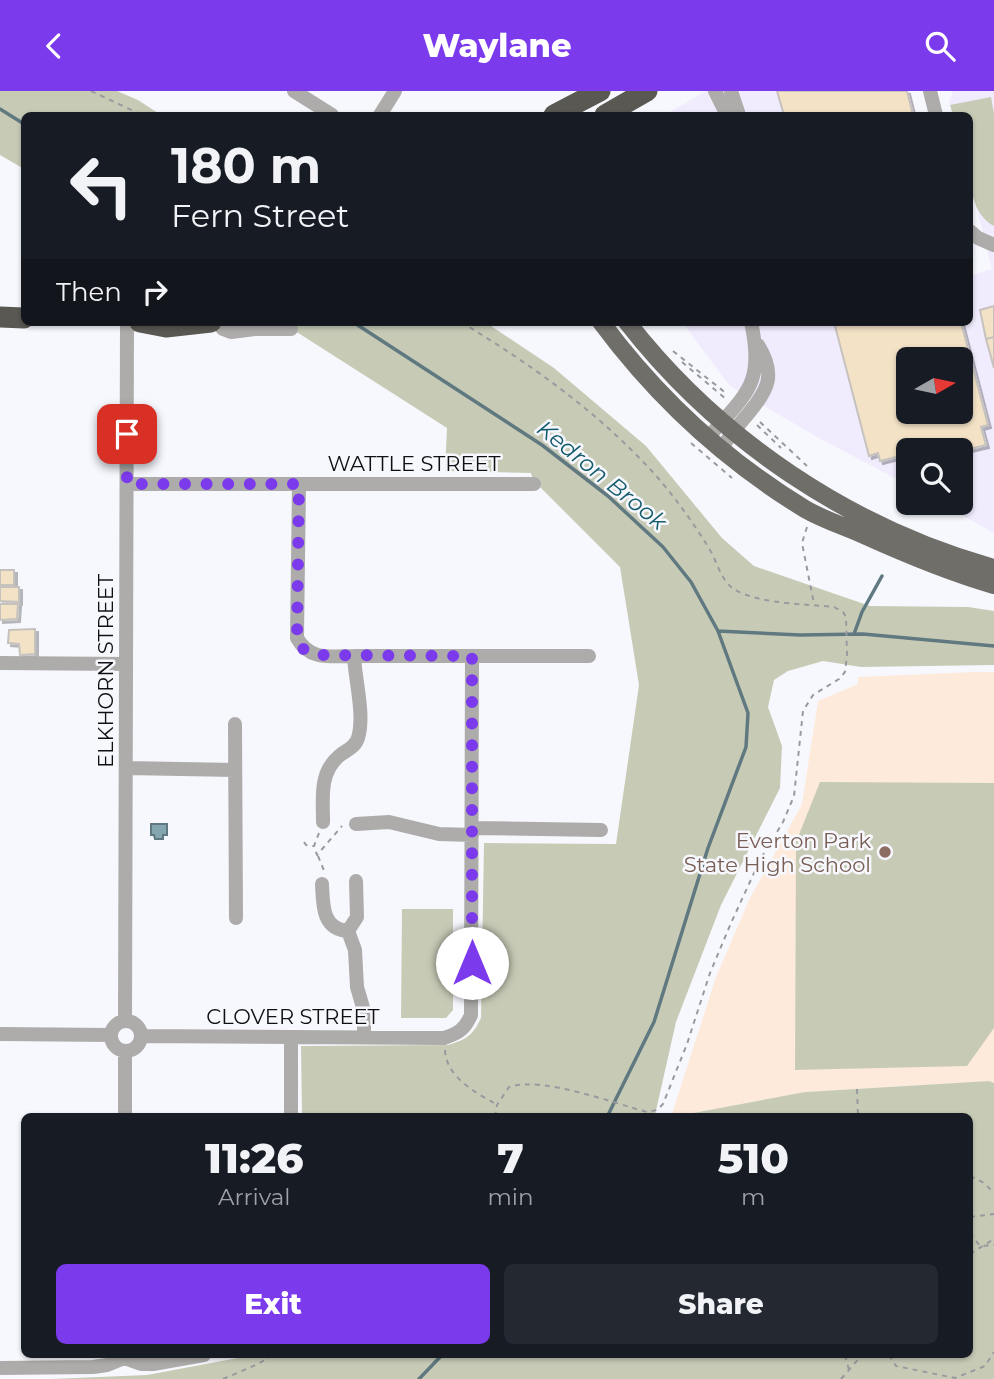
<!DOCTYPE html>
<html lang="en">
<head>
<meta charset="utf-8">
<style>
	:root { --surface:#171b24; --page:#242831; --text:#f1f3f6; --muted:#9ea1a6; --accent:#7c3aed }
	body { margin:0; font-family:Montserrat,sans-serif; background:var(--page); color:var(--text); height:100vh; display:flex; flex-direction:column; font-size:26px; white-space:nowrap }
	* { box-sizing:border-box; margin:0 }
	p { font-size:23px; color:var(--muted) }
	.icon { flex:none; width:38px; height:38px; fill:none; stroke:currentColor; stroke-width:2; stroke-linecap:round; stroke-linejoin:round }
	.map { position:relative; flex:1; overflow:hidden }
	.panel { position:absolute; left:21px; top:1022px; width:952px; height:245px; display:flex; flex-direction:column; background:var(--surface); border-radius:10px; box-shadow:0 2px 5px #0004 }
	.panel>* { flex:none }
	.guide { position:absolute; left:21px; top:21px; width:952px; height:214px; border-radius:10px; box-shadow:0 2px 5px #0004; background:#171b24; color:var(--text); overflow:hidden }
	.needle { width:46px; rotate:81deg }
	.controls { position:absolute; left:896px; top:256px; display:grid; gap:14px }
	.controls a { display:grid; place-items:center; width:77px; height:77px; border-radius:10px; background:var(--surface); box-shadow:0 2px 5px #0004; font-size:35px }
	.pin { position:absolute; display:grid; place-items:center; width:60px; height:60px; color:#fff; margin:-30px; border-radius:14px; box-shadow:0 4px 10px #0006 }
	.me { position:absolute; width:77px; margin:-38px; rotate:0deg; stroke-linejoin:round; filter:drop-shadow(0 0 5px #0008) }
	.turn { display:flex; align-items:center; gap:24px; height:147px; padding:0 35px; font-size:32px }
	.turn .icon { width:91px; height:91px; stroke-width:2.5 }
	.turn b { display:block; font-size:49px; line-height:60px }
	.then { display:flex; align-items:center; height:66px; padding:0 35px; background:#0003; gap:14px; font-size:26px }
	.eta { display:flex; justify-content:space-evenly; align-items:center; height:119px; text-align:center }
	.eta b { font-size:42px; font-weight:800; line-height:49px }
	.cta { display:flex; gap:14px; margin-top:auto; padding:14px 35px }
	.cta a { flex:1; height:80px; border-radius:10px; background:var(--accent); color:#fff; font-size:28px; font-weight:800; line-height:80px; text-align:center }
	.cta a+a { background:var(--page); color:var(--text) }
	header { display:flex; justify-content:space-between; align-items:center; height:91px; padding:0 35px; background:var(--accent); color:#fff; font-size:32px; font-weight:800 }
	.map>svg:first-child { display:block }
	.commercial { fill:#f0ebfd; fill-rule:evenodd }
	.education { fill:#feeadb }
	.green { fill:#c7cbb6 }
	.water { fill:#83a6b1; stroke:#607981; stroke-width:2 }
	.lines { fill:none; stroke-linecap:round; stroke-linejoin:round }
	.stream { stroke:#607981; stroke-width:3.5 }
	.building { fill:#f3e2c6; stroke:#c6c2bd; stroke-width:2; fill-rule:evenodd; filter:url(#shadow) }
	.path { stroke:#999a9e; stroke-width:2; stroke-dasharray:5 5; stroke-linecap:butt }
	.minor { stroke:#adacaa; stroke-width:14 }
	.major { stroke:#706e69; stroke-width:18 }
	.highway { stroke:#5a5852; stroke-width:21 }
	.route { stroke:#7c3aed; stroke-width:12; stroke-dasharray:0 21.6 }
	.education-dot { fill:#8d6e63; stroke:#f7f8fe; stroke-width:2.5 }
	.labels { text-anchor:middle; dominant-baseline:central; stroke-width:5; stroke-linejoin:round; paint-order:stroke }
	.street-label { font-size:21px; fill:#101012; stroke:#f7f8fe }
	.education-label { font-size:21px; fill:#785e54; stroke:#f7f8fe; text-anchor:end }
	.water-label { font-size:23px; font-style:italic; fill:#155c6d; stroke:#f7f8fe }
</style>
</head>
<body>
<header><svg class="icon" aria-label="back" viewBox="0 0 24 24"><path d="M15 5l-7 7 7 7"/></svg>Waylane<svg class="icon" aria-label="search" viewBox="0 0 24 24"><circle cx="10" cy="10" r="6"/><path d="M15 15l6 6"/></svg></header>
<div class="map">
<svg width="994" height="1288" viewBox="0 0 994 1288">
	<defs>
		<filter id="shadow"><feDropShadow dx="3" dy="3" stdDeviation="0" flood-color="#0004"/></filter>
	</defs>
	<rect width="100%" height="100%" fill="#f7f8fe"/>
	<path class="commercial" d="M706,0H910L916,24H665Z
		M953,0H994V442L939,411H961V359H908V394L819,347L730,295L682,231H970V185L992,178L970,91V24H953L949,11ZM908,268H961V320H908Z"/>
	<path class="education" d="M974,581H994V992L989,990L805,1001L671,1026L716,886L749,809L802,713L818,610L858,593V586Z"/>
	<path class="green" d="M0,0H117L138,9L161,24H24V78L0,64Z
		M991,6L994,23V135C961,118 970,57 970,24H953L950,14Z
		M281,231H485L554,277L646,355L722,447L754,475L870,515L968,516L994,520V574L861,576L823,570L788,580L774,589L768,616L782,655L780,697L721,814L676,931L655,1024L659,1025H302L301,955L448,954C466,949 473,944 481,927L484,752L616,753L639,594L620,476L533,389L531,382L445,380L447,337Z
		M820,691L994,692V937L967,975L795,979L796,751Z
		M402,818H453V919L446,927H401Z
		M989,990L994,992V1288H51L147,1284L243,1266L247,1264H970V1026L677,1025L805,1001Z"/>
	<path class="water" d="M151,733H167V744H163V748H155L154,744H151Z"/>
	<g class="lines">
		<path class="stream" d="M0,18L24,33
			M353,231L542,354L608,405L663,456L691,491L718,540L748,622L746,656L708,757L654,931L607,1026
			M718,540L800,544L863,543L994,555
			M854,543L862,521L882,485
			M419,1288L442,1264"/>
	</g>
	<path class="building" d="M777,0H907L913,24H784Z
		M994,215V246L986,248L980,219Z
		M834,231H961L988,334L981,336L986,354L961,360L945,359L944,354L925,359H908V363L880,370L878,362L869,365ZM908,268H961V320H908Z
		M994,246V277L986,248Z
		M0,479H14V494H0Z
		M0,496H19V511L0,510Z
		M0,513H18L17,528L0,529Z
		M35,538V563L20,564L19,553L8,552L9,539Z"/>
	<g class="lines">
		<path class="path" d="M91,0L142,24
			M461,231C530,273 594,318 650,378C672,402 693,431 710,459C718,473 721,490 735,499C760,513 806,513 834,516L843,521L846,526L847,564L845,581L839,588L813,604L803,620L794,705L783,731L760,769L731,832L710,882L687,953L663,1013L657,1019L647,1021C613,1012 542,985 509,996L497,1014L495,1026
			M673,260L727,303
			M682,271L726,308
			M760,331L807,375
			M757,334L781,357
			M691,352L732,387
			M807,436L802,452L814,513
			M319,742L314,755L317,764L342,735
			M304,751L306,754L313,755
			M318,765L325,782
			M445,959C446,986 476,1002 496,1013
			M857,998L858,1026
			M970,1085L984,1092L994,1102
			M970,1126L994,1123
			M970,1142L980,1155L994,1154
			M970,1163L994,1148
			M845,1264L849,1279
			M889,1264L896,1275L955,1287L985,1275L994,1261
			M223,1288L258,1273L273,1264
			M841,1288L862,1264"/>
		<path class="minor" d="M294,0L332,24
			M715,0L727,24
			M731,0L739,24
			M930,0L936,24
			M380,24L395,0
			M970,140L978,147L994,154
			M217,231L223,238L231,241L255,238H291
			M708,347C746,302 765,294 751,231
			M721,357C730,346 738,334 748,323C769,298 776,283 758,254
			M127,393H534
			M299,393L297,547C310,570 330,565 354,565H589
			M0,572L126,573
			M235,633L236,827
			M126,677L235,679
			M323,731C323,707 319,682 339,665C346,659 355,657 358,647C365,624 355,589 354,565
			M356,733L389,731L439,743L472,744
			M472,737L601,739
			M322,793C323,814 322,838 348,840L355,859L357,896L364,920V946
			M348,840L357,826L356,790
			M125,930L127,231
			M111 945a15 15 0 1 1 30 0a15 15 0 1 1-30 0Z
			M0,943L111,944
			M141,945L444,947C459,942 465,938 471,924L472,565
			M291,946V1026
			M125,1026V960
			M0,1277L93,1276L107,1274L124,1267L141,1273H153L204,1264"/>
		<path class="major" d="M601,231C656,305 726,370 805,418C824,429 844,435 864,444C906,463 949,481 994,494
			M627,231C719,349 850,437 994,477"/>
		<path class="highway" d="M554,24L600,0
			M605,24L647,0
			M0,226L24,227
			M140,231L166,236L211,231"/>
	</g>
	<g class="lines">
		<path class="route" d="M127,343V393H299L297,547L304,559L317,564L472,565V872"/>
	</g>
	<circle class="education-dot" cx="885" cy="761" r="7"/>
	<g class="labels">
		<g class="street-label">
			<text x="414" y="372">WATTLE STREET</text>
			<text transform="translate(105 580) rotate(-90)">ELKHORN STREET</text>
			<text x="293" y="925">CLOVER STREET</text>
		</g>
		<g class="education-label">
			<text x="871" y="749">Everton Park<tspan x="871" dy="24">State High School</tspan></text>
		</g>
		<g class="water-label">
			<text transform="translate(602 384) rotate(39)">Kedron Brook</text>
		</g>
	</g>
</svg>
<div class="controls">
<a><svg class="needle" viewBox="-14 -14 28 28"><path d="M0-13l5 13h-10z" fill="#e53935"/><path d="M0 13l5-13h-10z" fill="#9ea1a6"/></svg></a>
<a><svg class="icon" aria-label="search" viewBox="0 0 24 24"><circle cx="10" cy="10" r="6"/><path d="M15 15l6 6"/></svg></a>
</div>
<div class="pin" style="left:127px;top:343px;background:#d93025"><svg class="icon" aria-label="arrive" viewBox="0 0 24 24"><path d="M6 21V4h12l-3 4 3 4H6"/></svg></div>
<svg class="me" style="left:472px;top:872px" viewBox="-20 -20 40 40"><circle r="19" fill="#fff"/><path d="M0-13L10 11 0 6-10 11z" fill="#7c3aed"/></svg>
<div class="guide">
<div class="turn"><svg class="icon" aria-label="left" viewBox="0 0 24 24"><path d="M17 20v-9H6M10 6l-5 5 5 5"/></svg><div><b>180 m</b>Fern Street</div></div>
<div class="then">Then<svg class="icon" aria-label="right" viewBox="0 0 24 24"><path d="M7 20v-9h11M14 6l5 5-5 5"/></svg></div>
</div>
<section class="panel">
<div class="eta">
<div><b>11:26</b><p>Arrival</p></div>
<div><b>7</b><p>min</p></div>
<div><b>510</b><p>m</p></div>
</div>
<div class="cta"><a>Exit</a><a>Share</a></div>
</section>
</div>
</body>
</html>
